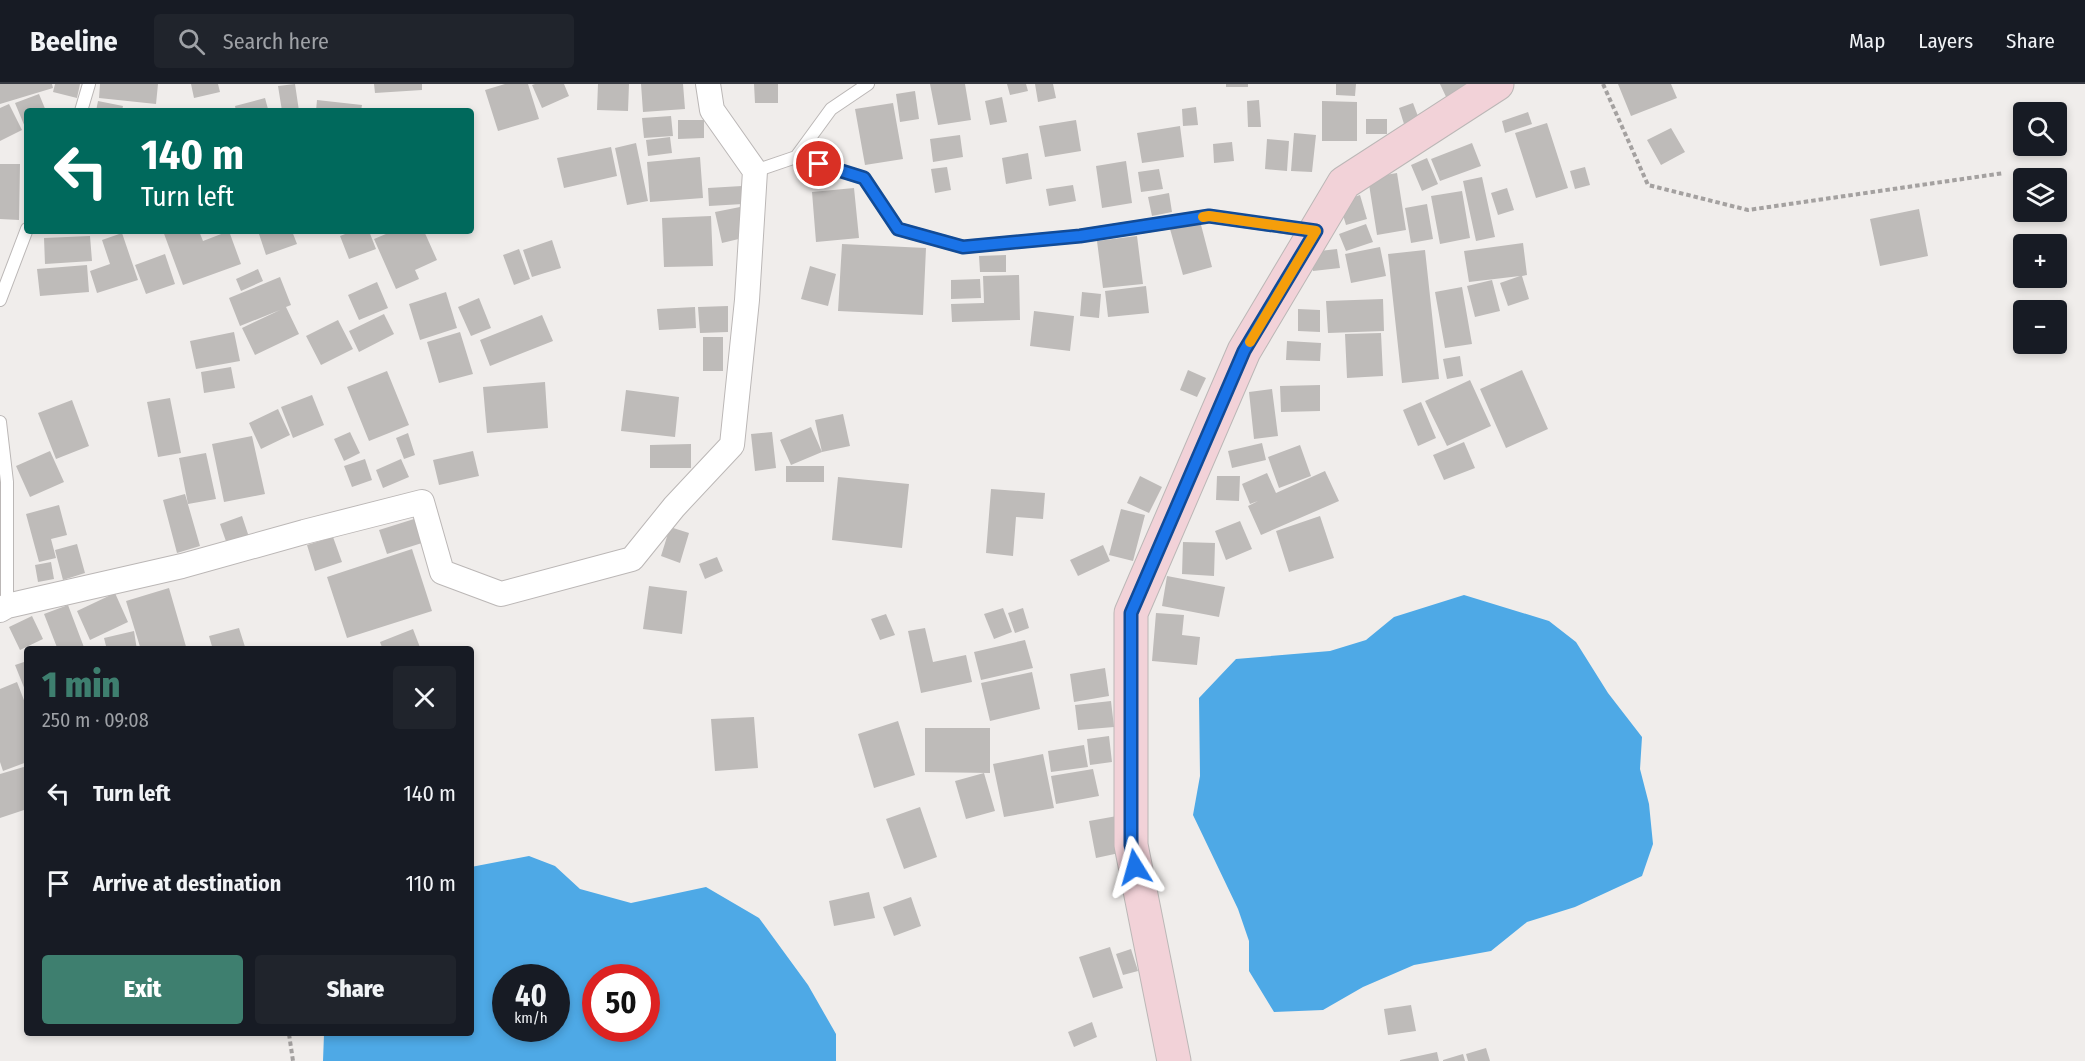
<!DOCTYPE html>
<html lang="en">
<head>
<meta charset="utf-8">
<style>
	:root { --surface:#171b24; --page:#20242c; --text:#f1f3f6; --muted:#9ea1a6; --line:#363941; --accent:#3e7f6f }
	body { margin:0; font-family:"Fira Sans Condensed",sans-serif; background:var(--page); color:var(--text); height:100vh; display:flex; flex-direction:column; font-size:22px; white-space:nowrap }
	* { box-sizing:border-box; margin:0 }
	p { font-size:20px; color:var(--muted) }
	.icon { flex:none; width:33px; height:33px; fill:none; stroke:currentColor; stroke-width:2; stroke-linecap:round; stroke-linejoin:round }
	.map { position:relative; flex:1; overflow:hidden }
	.sheet { position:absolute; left:24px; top:562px; width:450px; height:390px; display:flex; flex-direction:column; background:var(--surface); border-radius:6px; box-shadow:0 3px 9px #0003 }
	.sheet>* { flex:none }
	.top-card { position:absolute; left:24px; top:24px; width:450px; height:126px; border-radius:6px; box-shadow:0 3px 9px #0003; background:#00695c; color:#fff; overflow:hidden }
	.fabs { position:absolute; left:2013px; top:18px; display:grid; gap:12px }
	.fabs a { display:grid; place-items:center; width:54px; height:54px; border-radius:6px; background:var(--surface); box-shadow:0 3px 9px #0003; font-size:30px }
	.speed { position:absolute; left:492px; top:880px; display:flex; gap:12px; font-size:30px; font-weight:700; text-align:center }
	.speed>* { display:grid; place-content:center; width:78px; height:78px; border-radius:50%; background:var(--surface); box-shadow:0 3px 9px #0003; line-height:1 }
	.speed small { font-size:15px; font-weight:400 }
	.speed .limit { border:9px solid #d22; background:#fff; color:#111 }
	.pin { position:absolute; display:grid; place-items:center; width:51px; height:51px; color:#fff; margin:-26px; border:3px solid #fff; border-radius:50%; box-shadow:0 2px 6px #0007 }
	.me { position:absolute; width:66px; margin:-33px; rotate:352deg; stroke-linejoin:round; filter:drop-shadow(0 0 4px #0008) }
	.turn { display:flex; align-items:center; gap:21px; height:126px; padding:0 18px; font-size:27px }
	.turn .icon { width:78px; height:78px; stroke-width:2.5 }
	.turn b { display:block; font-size:42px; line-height:51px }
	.round { display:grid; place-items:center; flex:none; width:63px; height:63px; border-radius:6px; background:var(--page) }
	.summary { display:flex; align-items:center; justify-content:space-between; height:102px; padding:0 18px }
	h1 { font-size:36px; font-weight:800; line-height:45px; color:var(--accent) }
	.action { display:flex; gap:12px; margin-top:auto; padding:12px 18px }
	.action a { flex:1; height:69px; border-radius:6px; background:var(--accent); color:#fff; font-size:24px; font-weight:800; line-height:69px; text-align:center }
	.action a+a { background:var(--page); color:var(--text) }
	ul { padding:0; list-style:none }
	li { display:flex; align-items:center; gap:18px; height:90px; padding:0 18px }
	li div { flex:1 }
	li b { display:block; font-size:22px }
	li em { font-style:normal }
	header { display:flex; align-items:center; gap:36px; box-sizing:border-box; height:84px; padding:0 30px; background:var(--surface); border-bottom:2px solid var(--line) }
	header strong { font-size:28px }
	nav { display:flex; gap:33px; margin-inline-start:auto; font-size:21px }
	.search { width:420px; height:54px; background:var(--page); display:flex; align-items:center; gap:15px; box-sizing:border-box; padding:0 21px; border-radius:6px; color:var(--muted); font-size:22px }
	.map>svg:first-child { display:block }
	.water { fill:#4ea9e6; fill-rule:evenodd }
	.building { fill:#bebbb9 }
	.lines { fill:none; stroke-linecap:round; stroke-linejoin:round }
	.service-casing { stroke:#bbb7b6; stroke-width:14 }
	.minor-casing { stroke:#bbb7b6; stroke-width:26 }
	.secondary-casing { stroke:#bbb7b6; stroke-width:35 }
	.path { stroke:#a4a1a0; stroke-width:4; stroke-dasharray:4.5 3; stroke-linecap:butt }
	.service { stroke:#fff; stroke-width:12 }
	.minor { stroke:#fff; stroke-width:24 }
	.secondary { stroke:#f2d2d8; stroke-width:33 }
	.route-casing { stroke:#114b97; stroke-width:15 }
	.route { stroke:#1a73e8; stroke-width:10 }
	.slow { stroke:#f59e0b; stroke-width:10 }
</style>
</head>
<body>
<header>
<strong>Beeline</strong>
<div class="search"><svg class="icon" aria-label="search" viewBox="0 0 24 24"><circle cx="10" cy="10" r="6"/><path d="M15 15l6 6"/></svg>Search here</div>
<nav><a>Map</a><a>Layers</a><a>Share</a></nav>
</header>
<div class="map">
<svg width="2085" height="977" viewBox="0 0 2085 977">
	<rect width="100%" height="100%" fill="#f0edeb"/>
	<path class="water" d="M1464,511L1549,537L1576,558L1608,609L1642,653L1640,685L1649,720L1653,760L1642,792L1575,823L1527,838L1491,867L1414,881L1363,903L1323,926L1274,928L1249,887V857L1238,825L1193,731L1200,692L1199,614L1236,575L1330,567L1366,556L1394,533Z
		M529,772L555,782L580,805L631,819L706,803L759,834L808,901L836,950V977H323L324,950H471V783ZM506,894H556V945H506ZM596,894H646V945H596Z"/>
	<path class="building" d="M0,0H52L53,4L0,20Z
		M55,0H80L77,14L53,8Z
		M100,0H158L156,20L99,14Z
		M191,0H218L220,8L194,14Z
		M295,0L299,27H282L278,2Z
		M374,0H422V6L375,9Z
		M505,0H528L539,35L498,47L485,6Z
		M535,0H564L569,12L542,24L532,1Z
		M598,0H629L628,27L597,26Z
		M641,0H683L685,25L643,28Z
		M754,0H778V19H755Z
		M930,0H965L971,36L938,41Z
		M1007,0H1026L1028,7L1010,11Z
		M1035,0H1053L1056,14L1038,18Z
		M1226,0H1248V3H1226Z
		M1336,0H1356L1355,12L1336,11Z
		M1440,0H1472L1448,17Z
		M1618,0H1671L1677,14L1631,32Z
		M915,7L919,35L900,38L896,10Z
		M39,10L46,27H27V48L15,19Z
		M1002,13L1007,38L990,41L985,17Z
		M265,14L268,25L259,27H236L235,22Z
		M317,16L362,21L361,27H316Z
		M1259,16L1261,43H1248L1247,17Z
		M98,17L123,22L122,27H96Z
		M1322,17L1357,18V57H1322Z
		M893,19L903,75L865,81L855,25Z
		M1413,19L1419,35L1404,40L1399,24Z
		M9,20L22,46L0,57V24Z
		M1196,23L1198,41L1183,42L1182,25Z
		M1528,28L1532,40L1505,49L1502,37Z
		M671,32L673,52L644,54L642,34Z
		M1366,35H1387V50H1366Z
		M678,36H704V54L678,55Z
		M1076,36L1081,67L1045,73L1039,42Z
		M1547,39L1568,104L1536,114L1515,49Z
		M1180,42L1184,73L1142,79L1137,49Z
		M1671,44L1685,68L1661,81L1647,56Z
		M1294,49L1316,51L1312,88L1291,87Z
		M960,51L963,73L933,78L930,55Z
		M670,53L672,69L648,72L646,56Z
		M1267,55L1289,57L1287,87L1265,85Z
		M1232,58L1234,77L1214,79L1213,60Z
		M636,59L648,117L627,121L615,64Z
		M1472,59L1481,82L1440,97L1431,75Z
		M611,63L617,92L564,104L557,74Z
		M1028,69L1032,95L1006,100L1002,74Z
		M700,73L703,114L650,118L647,78Z
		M1427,74L1438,100L1422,107L1411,81Z
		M1126,77L1132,119L1102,124L1096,82Z
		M0,80H20L19,136L0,135Z
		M947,83L951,106L935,109L931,85Z
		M1585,83L1590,101L1575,105L1570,87Z
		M1159,85L1163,105L1141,108L1138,88Z
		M1397,89L1406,146L1377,151L1368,94Z
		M1482,93L1495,153L1476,157L1463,97Z
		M1073,101L1076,117L1049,122L1046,105Z
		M742,102L743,120L709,122L708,104Z
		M854,104L859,154L816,158L812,108Z
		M1507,104L1514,126L1498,131L1491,109Z
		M1462,107L1470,154L1440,160L1431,112Z
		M1169,109L1172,128L1152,132L1148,113Z
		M1360,111L1367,135L1346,141L1339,118Z
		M1427,120L1433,155L1411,159L1405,124Z
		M740,123L747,153L722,159L715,128Z
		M1919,125L1928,172L1880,182L1870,135Z
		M711,132L713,182L664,183L662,134Z
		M1200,137L1212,183L1183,191L1170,145Z
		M1366,140L1373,158L1346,167L1339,150Z
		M163,147H199L203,157L229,147L241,180L183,201Z
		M258,147H292L297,160L266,171Z
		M353,147H369L376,165L349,175L340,152Z
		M393,147H424L437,176L415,186L419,195L396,205L374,155Z
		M122,149L138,196L97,209L90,187L110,180L102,156Z
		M90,152L92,177L45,180L44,154Z
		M1137,152L1143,200L1103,204L1097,157Z
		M552,156L561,184L532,193L523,166Z
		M1523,159L1527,191L1522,192L1529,215L1508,222L1500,199L1520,192L1469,198L1464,167Z
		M842,160L926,164L923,231L838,227Z
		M1380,163L1386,192L1351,199L1345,170Z
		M519,165L530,195L514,201L503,171Z
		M1337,165L1340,184L1313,187L1311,168Z
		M1425,166L1439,295L1402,299L1388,170Z
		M165,170L175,200L146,210L135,181Z
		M1006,171V188H980L979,172Z
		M87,181L89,208L40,212L37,185Z
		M810,182L836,190L828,222L801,215Z
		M258,185L263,197L241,207L236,195Z
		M1019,191L1020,236L952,238L951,220L984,219L983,192Z
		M280,193L291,221L286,223L299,250L255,271L242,244L280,226L240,242L229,214Z
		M980,195L981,214L951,215V196Z
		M1492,196L1500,227L1475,233L1467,202Z
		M377,198L388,224L359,236L348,211Z
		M1146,202L1149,229L1108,233L1105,207Z
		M1462,203L1472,260L1445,264L1435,208Z
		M446,208L457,244L420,256L409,220Z
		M1082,208L1101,210L1099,234L1080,232Z
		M479,214L491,244L471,252L458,223Z
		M1383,215L1384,247L1328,249L1326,217Z
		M728,222V248L700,249L698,223Z
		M695,223L696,244L659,246L657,225Z
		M1298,225L1320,226V248L1298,247Z
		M1034,227L1074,232L1070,267L1030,262Z
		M384,230L394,250L359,268L349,247Z
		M542,231L553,257L490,282L480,256Z
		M338,236L353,265L321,281L306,252Z
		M234,248L240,277L196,285L190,257Z
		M460,248L473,290L439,299L427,258Z
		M1381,249L1383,292L1347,294L1345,250Z
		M703,253H723V287H703Z
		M1287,257L1321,259L1320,277L1286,276Z
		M1460,272L1463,292L1447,295L1443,275Z
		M231,283L235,304L204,309L201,288Z
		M1188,286L1206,294L1197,313L1180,306Z
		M1522,286L1548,345L1506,364L1480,305Z
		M387,287L409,341L369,357L347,303Z
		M1470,296L1491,342L1447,362L1425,317Z
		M545,298L548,344L487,349L483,303Z
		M1320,301V327L1281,328L1280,302Z
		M1272,305L1278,352L1254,355L1249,308Z
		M626,306L679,313L675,353L621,347Z
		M312,311L324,341L293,354L281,323Z
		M170,314L181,369L158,373L147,318Z
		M72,316L89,362L56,375L38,329Z
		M1421,318L1436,354L1418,362L1403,326Z
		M278,325L290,351L261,365L249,339Z
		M843,330L850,362L822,368L815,336Z
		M811,343L822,368L791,381L780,356Z
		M350,348L360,369L344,377L334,355Z
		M772,348L776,384L755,387L751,350Z
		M408,349L415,371L404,375L396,354Z
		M252,352L265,410L224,418L212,360Z
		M1464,358L1475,384L1444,396L1433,371Z
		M1262,359L1266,376L1232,384L1228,367Z
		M691,360V384H650V361Z
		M1300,361L1311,392L1279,404L1268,373Z
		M50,367L64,398L30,413L16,382Z
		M473,367L479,392L439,401L433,376Z
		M206,369L216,415L188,420L179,374Z
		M365,375L372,396L352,403L344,382Z
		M401,375L409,393L383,404L376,386Z
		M786,382H824V398H786Z
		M1325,387L1339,417L1261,451L1248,422L1258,417L1250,420L1242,400L1267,389L1276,409Z
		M1140,392L1162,403L1149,429L1127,419Z
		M1217,392H1240L1239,417L1216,416Z
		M838,393L909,400L902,464L832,456Z
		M991,405L1045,409L1043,435L1016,433L1013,472L986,469Z
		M185,410L200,462L177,469L163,416Z
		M59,421L67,451L51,455L56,474L39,478L26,430Z
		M1121,425L1145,431L1133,477L1109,471Z
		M242,432L251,459L229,466L220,440Z
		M1320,432L1334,474L1289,488L1276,447Z
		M414,435L422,459L387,470L379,446Z
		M1240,437L1252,465L1226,476L1215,447Z
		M670,443L689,449L680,479L661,472Z
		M333,453L342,478L315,487L307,461Z
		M1183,458L1215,459L1214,492L1182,490Z
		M77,460L85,489L63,496L55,466Z
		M1103,461L1110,477L1078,492L1070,476Z
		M412,465L432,527L347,554L327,493Z
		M717,473L723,487L705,495L699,480Z
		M51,478L54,495L38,498L35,481Z
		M1167,492L1225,503L1219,533L1162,522Z
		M649,502L687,507L682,550L643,545Z
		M169,504L187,566H141L126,517Z
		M115,509L128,538L90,556L77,527Z
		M68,521L85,566H58L44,530Z
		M1003,524L1012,548L994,555L984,530Z
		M1023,524L1029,544L1015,549L1008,529Z
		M1156,529L1184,531L1182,551L1200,553L1197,581L1152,577Z
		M886,530L895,551L880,556L871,535Z
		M32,532L43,555L20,566L9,543Z
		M239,544L246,566H213L209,552Z
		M925,544L933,578L966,571L972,598L921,609L908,547Z
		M413,545L421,566H383L380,558Z
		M134,547L137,566H107L104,554Z
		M1025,556L1033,584L981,596L974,568Z
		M27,577V611L15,581Z
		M1105,584L1109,612L1074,618L1070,590Z
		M1032,588L1040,625L990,637L981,599Z
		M17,598L27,624V678L3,687L0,678V605Z
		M1111,617L1114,643L1078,646L1075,621Z
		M754,633L758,684L715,687L711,635Z
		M898,637L915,691L874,704L858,650Z
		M925,644H990V689L925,688Z
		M1109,652L1112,678L1090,681L1087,655Z
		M1084,661L1088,683L1051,688L1048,667Z
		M1043,670L1054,724L1004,733L993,680Z
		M27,682V725L0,734V690Z
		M1093,685L1099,712L1056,720L1051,692Z
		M984,689L995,727L966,735L955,697Z
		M920,723L937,773L904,785L886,735Z
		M1117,732L1124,768L1096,774L1089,737Z
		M869,808L875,834L834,842L829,817Z
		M911,813L921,842L894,852L883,823Z
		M1110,863L1123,904L1093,914L1079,873Z
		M1131,865L1138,887L1123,891L1116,870Z
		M1411,921L1416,947L1388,951L1384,925Z
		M1092,938L1097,953L1074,963L1068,948Z
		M1486,964L1490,977H1468L1466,970Z
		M1437,968L1439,977H1400V976Z
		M1463,970L1465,977H1443V976Z"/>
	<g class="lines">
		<defs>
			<path id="service" d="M81,27L89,0
				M796,73L831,25L868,0
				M755,87L796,73L864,94L898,145L963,163L1080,152L1209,132L1311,147
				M0,216L27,145
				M0,338L7,398V522"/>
			<path id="minor" d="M0,526L7,522L182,482L304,448L422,418L442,488L501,510L632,475L674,423L732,361L747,216L755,87L712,26L708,0"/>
			<path id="secondary" d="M1174,977L1131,761V529L1244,267L1344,99L1497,0"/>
		</defs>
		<use href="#service" class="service-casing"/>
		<use href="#minor" class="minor-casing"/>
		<use href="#secondary" class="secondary-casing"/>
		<path class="path" d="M1603,0L1648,101L1748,126L2004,89
			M289,950L293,977"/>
		<use href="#service" class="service"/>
		<use href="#minor" class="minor"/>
		<use href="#secondary" class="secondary"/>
	</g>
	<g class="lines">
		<defs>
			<path id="route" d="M819,80L864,94L898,145L963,163L1080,152L1209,132L1316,147L1244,267L1131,529V761L1135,783"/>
		</defs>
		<use href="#route" class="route-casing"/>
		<use href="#route" class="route"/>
		<path class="slow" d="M1203,133L1209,132L1316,147L1250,258"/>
	</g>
</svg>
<div class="fabs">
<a><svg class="icon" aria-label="search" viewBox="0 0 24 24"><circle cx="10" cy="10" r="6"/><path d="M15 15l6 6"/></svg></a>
<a><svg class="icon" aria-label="layers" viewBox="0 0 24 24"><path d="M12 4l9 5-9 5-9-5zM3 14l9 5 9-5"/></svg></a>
<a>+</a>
<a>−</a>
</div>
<div class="speed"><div>40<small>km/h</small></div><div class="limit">50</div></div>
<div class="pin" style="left:819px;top:80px;background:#d93025"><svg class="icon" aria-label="arrive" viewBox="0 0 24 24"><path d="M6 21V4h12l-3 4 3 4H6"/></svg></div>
<svg class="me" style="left:1135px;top:783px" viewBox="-20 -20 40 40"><path d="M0-17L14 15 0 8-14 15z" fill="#1a73e8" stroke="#fff" stroke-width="4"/></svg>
<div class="top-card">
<div class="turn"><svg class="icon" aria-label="left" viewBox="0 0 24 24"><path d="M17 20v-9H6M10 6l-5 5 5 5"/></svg><div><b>140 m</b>Turn left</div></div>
</div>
<section class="sheet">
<div class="summary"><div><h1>1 min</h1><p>250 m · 09:08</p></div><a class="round"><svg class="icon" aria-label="close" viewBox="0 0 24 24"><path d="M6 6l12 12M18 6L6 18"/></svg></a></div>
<ul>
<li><svg class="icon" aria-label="left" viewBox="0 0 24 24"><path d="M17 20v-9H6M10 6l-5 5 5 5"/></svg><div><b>Turn left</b></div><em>140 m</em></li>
<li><svg class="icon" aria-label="arrive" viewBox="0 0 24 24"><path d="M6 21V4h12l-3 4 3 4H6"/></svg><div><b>Arrive at destination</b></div><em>110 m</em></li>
</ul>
<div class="action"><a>Exit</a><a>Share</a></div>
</section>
</div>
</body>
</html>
